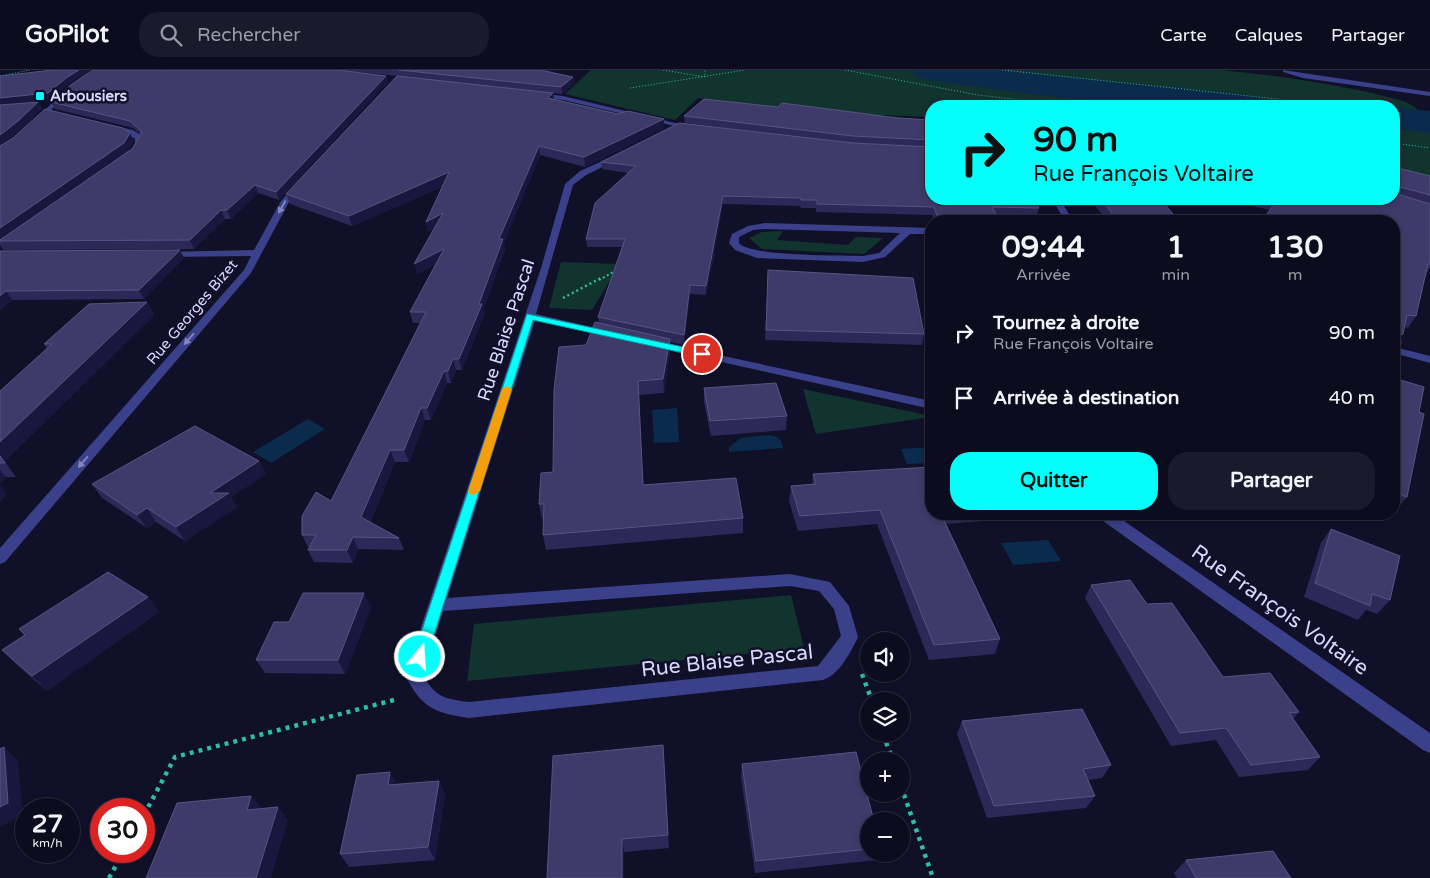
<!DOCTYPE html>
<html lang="fr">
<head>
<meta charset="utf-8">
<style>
	:root { --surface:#0d0c1f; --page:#1b1a2c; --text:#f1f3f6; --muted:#9a9ba4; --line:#2d2c3d; --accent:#04fffa }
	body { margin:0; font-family:"Varela Round",sans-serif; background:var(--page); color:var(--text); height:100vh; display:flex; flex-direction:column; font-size:19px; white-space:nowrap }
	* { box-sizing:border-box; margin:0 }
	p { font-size:16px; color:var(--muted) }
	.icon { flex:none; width:28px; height:28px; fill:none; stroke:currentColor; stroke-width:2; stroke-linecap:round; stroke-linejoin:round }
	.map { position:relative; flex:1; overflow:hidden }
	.details { position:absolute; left:925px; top:145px; width:475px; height:305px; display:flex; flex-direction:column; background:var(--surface); border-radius:20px; box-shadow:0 2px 8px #0003,0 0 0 1px var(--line) }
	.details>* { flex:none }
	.guide { position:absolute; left:925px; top:30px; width:475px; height:105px; border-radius:20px; box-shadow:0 2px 8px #0003,0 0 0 1px var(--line); background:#04fffa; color:#111; overflow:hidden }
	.tools { position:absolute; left:860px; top:562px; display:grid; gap:10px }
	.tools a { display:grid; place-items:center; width:50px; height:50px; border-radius:50%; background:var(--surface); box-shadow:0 2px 8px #0003,0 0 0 1px var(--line); font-size:25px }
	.speed { position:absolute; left:15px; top:728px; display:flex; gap:10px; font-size:25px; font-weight:700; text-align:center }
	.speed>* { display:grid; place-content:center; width:65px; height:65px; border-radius:50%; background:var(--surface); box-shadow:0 2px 8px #0003,0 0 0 1px var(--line); line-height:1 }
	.speed small { font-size:12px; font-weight:400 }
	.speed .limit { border:8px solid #d22; background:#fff; color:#111 }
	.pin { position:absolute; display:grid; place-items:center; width:42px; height:42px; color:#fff; margin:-21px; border:2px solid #fff; border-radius:50%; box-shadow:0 1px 5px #0007 }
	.me { position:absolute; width:55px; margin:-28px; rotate:18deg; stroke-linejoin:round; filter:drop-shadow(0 0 4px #0008) }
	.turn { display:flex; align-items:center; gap:18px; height:105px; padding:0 25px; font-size:22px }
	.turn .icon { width:65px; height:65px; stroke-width:2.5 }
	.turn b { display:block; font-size:35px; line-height:42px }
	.eta { display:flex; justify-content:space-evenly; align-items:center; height:85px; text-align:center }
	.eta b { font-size:30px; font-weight:800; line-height:35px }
	.primary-button { display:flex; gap:10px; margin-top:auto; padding:10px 25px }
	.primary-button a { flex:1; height:58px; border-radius:20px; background:var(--accent); color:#111; font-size:20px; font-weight:800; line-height:58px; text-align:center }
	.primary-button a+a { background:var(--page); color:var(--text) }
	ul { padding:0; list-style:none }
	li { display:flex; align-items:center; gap:15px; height:65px; padding:0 25px }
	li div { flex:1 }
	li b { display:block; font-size:19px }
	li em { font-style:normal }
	header { display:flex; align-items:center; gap:30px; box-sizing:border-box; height:70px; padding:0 25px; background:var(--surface); border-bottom:1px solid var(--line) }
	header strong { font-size:24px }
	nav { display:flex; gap:28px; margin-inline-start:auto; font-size:18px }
	.search { width:350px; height:45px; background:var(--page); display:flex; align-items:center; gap:12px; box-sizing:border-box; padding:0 18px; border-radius:20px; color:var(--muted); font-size:19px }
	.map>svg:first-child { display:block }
	.green { fill:#12342e }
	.water { fill:#0b2b4d }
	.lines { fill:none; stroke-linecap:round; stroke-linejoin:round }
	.river { fill:#0b2b4d; fill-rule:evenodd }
	.path-far3 { stroke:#2dbea4; stroke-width:1; stroke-dasharray:1 2; stroke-linecap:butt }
	.path-far2 { stroke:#2dbea4; stroke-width:2; stroke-dasharray:2 2.5; stroke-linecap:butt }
	.path-far1 { stroke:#2dbea4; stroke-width:2.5; stroke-dasharray:2 3; stroke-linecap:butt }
	.path { stroke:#2dbea4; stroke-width:4.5; stroke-dasharray:4 5; stroke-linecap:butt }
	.service { fill:#3a4089; fill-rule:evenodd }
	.minor { fill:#3a4089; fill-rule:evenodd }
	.wall { fill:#2c2858 }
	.shaded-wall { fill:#19173d }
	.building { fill:#3e3b6a; stroke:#565481 }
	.oneway { fill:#8184be }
	.route { fill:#04fffa; stroke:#03a6a2 }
	.slow { fill:#f59e0b }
	.poi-dot { fill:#04fffa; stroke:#111029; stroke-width:2 }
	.labels { text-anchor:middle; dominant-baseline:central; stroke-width:5; stroke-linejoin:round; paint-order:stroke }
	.far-poi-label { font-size:15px; font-weight:bold; fill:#d8d8ff; stroke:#111029; text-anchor:start }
	.far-street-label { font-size:15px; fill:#d8d8ff; stroke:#111029 }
	.street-label { font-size:18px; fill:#d8d8ff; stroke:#111029 }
	.near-street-label { font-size:21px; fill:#d8d8ff; stroke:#111029 }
</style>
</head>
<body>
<header>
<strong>GoPilot</strong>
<div class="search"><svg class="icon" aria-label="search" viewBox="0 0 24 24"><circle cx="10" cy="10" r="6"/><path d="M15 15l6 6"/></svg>Rechercher</div>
<nav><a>Carte</a><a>Calques</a><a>Partager</a></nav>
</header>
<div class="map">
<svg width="1430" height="808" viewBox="0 0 1430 808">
	<rect width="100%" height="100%" fill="#111029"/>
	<path class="green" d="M591,0H1221C1282,6 1344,15 1403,31C1413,34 1420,43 1430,46V110L1394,101V36H931V47L828,43L698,28L675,50L565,24Z
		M783,161L777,170L848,175L856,167L883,168L864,184L762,179L749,168L762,162Z
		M628,184H715L707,212L611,209L592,240L549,238L561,192L620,194Z
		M803,319L931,346V347L816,364Z
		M791,525L804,578L467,611L474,554Z"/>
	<path class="water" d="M677,338L679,372L654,373L652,340Z
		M308,349L325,359L271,393L253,382Z
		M770,365C778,367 782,369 783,378L729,382V377L741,368Z
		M931,377V393L907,394L901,379Z
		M1048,470L1061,491L1013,495L1001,473Z"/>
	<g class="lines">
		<path class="river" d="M912,0H998L1246,25L1259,28L1264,36H1147L1020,23L928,10L917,7Z
			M1394,37L1430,41V63L1394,59Z"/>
		<path class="path-far3" d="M663,0L705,7V0
			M845,0L978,25L1075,36
			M1002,0L1297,31
			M0,6L30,0
			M630,18L745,0
			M1394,73L1430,78"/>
		<path class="path-far2" d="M599,210L617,200"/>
		<path class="path-far1" d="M563,228L601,208"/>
		<path class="path" d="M862,604L872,631
			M883,664L893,691
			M901,716L933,808
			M144,745L175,687L394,630
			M109,808L124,781"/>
		<path class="service" d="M1283,0L1430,22V26L1303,8L1283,2Z"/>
		<path class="minor" d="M64,21L69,22L37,54H33V52Z
			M537,23L563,26L696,58L692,60L563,30L535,26V24Z
			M105,54L133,60L142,66L143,75L136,84H130L129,82L135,75V69L127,64L105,58Z
			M618,84L622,86L621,88L586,105L573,115L536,244L612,262L614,264L608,267L535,250L447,528L790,504L830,512L849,536L858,567C851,582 839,605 823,610L469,648C434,643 421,637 405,605L541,198L565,114L580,101ZM790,516L819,521L834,539L841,566L818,596L469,632C445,629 435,627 423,605L443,541Z
			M297,113L304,115L289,132L251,203L5,492L0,494V478L244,200L251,186L163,187L160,186V182L254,180L281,131Z
			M1052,129H1060L1073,151H1065Z
			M765,153L931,158V164H910L885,187L863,192L757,188L735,180L729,173L732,164L748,156ZM765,159L900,163L879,183L863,186C841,185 751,187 739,173V167L753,160Z
			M654,271L931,331V339L650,276L648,274Z
			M1394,277L1430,286V293L1394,283Z
			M1097,444H1114L1430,663V683L1423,680L1099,448Z"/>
	</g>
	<path class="wall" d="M341,0H555L549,2L573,7L574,13L562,24L553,23L554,29L618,44L664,49V58L585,97L540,85L504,173L505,180L483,240L484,245L462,300H456L451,313H447L431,350H425L409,392H395L370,452L399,468L404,480L358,479L353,493L314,492L308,480L310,477H308L302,465L331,431L420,253H413L410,242L435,195L417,204L434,159L428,162L426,152L443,116L352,156L290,134L286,124L397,6Z
		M386,6L388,12L279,130L258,123L231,149H225L194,179L3,180L0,175V35L38,32L42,38L22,59L1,75L130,63L133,71L128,81L46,139L132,79L141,65L133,58L55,39L51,32Z
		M778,37L898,48L931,50V129L1039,138L1036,146L996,145L999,151H934L932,145L816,142V138H801L800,136L723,134L706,225L690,224L684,275L670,272V282L664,323L639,325L643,415L743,448V463L546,480L543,465L544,449H542L539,434L553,402L586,275L599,253L598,247L622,177H587L586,169L628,103L602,99L601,92L852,73L685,53L684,46Z
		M1394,97L1430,106V198L1426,204L1416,246L1408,258L1404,257L1400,268L1394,151L1270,140L1221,129H1394Z
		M1090,129H1160L1179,151H1107Z
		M0,181L184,188L144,229L12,230L0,240Z
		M768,200L924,264L922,275L765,270Z
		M147,232L154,245L5,391L16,407H6L0,413V321L47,279L44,274Z
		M1394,308L1419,342L1407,427L1397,439L1394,438Z
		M704,318L787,346L786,360L711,366L704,333Z
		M259,391L266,404L231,427L237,437L185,471L156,452L147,458L102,428L92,414Z
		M813,404L931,444H998L996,450L946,454L1000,569L995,584L929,590L877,454L798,461L789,431L791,416L812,414Z
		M1331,459L1390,530L1377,544L1366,540L1358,550L1304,527L1321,473Z
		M1091,515L1223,607L1299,642L1293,649L1320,687L1308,700L1239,707L1216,670L1171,676L1085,528Z
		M148,527L159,542L47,621L17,595L2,580L25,565L19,559Z
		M371,537L345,604L265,603L256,590L289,552Z
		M962,651L1111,695L1102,708L1088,710L1095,726L1086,738L987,748L957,664Z
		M664,689L669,778L624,782L547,808Z
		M742,694L869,751V784H880L877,790L755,803L741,708Z
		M439,711L445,725L435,790L349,797L340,784L397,714Z
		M1186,790L1291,808H1177L1174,803Z"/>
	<path class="shaded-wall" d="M79,0H92L69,14L51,30L0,35V28L66,8Z
		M537,0H555L538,6Z
		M386,6L388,12L279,130L276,122Z
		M573,7L574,13L562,24L561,17Z
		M553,23L554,31L548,28Z
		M38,32L42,38L22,59L0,76V65Z
		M664,49V58L585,97L584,87Z
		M130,63L133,71L128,81L0,171V158Z
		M539,76L540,85L504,173L505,180L483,240L484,245L462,300L459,289L479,234L499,169Z
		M449,102L451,112L352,156L349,146Z
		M255,115L258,123L231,149L227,140Z
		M723,126V134L706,225V216Z
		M221,140L225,149L194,179L190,170Z
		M443,143L446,154L428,162L426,152Z
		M444,179L446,189L417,204L414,194Z
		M180,180L184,188L144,229L139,220Z
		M690,215V224L684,275V265Z
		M6,221L12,230L0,240V226Z
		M147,232L154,245L5,391L16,407L0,386V372Z
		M670,269V282L664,323L663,309Z
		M453,289L456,300L451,313L448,301Z
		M444,301L447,313L431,350L427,338Z
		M421,338L425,350L409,392L404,380Z
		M390,380L395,392L366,460L361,447Z
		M259,391L266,404L231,427L237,437L185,471L176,457L210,423Z
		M0,400L6,407L0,413Z
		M0,415L7,424L0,433Z
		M147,438L156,452L147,458L137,445Z
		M353,467L358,479L353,493L347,480Z
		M364,523L371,537L345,604L338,590Z
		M148,527L159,542L47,621L32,606Z
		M663,675L664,689L669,778L668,765Z
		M4,677L18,690L23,745L0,757V737Z
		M390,702L397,716L388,715Z
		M439,711L445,725L435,790L428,777Z
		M251,726L262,738L247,740Z
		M278,737L288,750L271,808H256Z
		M622,769L624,782V808H622Z"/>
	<path class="building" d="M53,0H79L66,8L48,23L0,28V6Z
		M93,0H167V1L169,0H339L386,6L276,122L255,115L227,140H221L190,170L0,171V170L132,79L142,62L130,51L51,32L72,14Z
		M399,0H540L573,7L561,17Z
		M397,6L553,23L548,28L618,44L628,41L664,49L584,87L539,76L499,169H503L479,234H482L459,289H453L448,301H444L427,338H421L404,380H390L361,447L399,468L353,467L347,480H308L316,465H302V446L316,422L331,431L426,242H410L444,179L414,194L443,143L426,152L449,102L349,146L286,124Z
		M704,29L778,37L782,33L898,48L931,50V70L853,66L684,46Z
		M38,32L18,51L0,65V35Z
		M45,39L123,58L130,63L124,73L0,158V76L13,68Z
		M679,53L853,73L931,77V129H1034L1039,138L992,137L999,151H939L934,137L817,134V130H801V128L723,126L706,216L690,215L684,265L598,247L625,169H586L595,133L636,96L601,92Z
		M1394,97L1430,106V125L1400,117H1394Z
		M1394,123L1430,134V194H1428L1416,246L1407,245L1403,264L1400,265L1401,273L1394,302V151H1262L1277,130L1270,129H1394Z
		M1101,129H1160L1179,151H1118Z
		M180,180L139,220L6,221L0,226V181Z
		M768,200L913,208L924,264L766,260Z
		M147,232L0,372V321L52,274H44L89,234Z
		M595,252L670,269L663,309L638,311L643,415L736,408L743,448L543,465L544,434H539L541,403L553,402L554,320L559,277L586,275Z
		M1394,308L1424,317L1419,342L1424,344L1407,427L1394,422Z
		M776,313L787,346L710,351L704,318Z
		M195,356L259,391L210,423H229L176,457L147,438L137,445L92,414Z
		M0,386L5,393H0Z
		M931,397V444H941L1000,569L934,575L880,440L800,446L791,416L816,414L813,404Z
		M1331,459L1400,486L1390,530L1372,524L1370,536L1315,513Z
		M108,502L148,527L32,606L2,580L25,565L19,559Z
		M1130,510L1147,534L1172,533L1223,607L1270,603L1299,642L1289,643L1320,687L1251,695L1226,658L1180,663L1091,515Z
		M303,523H364L338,590H256L274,552H289Z
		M1082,639L1111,695L1083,699L1095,726L994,736L962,651Z
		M663,675L668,765L622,769V808H547L553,686Z
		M4,677L8,733L0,737V679Z
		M856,682L874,751H869V779L756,791L742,694Z
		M390,702L388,715L439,711L428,777L340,784L357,705Z
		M251,726L247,740L278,737L256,808H146L177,733Z
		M1273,781L1291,808H1196L1186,790Z"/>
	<defs><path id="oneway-solid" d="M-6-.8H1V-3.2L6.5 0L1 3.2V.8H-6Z" transform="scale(1.25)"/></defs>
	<g class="oneway">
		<use href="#oneway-solid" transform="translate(282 137) rotate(119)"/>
		<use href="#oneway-solid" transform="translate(189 269) rotate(131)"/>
		<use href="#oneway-solid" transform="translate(83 392) rotate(131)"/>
	</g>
	<path class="route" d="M527,244L702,281L707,284L702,287L533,250L427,587L425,591L420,593L415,591L413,587Z"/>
	<path class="slow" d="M507,316L512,319L480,421L474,425L470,424L468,421L502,319Z"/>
	<rect class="poi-dot" x="35" y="21" width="10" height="10" rx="2.5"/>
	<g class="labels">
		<g class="far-poi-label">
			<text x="50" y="26">Arbousiers</text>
		</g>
		<g class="far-street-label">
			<text transform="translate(192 242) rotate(-50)">Rue Georges Bizet</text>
		</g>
		<g class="street-label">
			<text transform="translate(506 260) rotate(-72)">Rue Blaise Pascal</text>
		</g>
		<g class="near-street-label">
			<text transform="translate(1280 540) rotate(35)">Rue François Voltaire</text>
			<text transform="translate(727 591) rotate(-6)">Rue Blaise Pascal</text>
		</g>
	</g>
</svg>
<div class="tools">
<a><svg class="icon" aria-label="sound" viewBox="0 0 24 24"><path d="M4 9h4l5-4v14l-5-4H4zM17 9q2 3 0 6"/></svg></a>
<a><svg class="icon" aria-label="layers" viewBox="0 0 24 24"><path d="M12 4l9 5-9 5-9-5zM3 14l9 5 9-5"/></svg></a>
<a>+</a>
<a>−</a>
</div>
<div class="speed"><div>27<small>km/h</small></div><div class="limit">30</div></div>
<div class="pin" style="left:702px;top:284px;background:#d93025"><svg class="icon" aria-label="arrive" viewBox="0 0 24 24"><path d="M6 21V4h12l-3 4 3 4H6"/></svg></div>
<svg class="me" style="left:420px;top:587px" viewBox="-20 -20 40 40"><circle r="17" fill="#04fffa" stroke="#fff" stroke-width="3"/><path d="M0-11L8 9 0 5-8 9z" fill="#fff"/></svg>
<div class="guide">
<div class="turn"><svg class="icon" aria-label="right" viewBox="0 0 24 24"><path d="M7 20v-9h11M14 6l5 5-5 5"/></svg><div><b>90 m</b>Rue François Voltaire</div></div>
</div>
<section class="details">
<div class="eta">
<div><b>09:44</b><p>Arrivée</p></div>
<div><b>1</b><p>min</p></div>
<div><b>130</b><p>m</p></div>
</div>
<ul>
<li><svg class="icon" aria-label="right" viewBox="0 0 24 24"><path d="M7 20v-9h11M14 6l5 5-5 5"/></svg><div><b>Tournez à droite</b><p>Rue François Voltaire</p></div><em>90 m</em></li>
<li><svg class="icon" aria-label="arrive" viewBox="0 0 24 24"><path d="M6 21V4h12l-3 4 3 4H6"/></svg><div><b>Arrivée à destination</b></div><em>40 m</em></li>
</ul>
<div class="primary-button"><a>Quitter</a><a>Partager</a></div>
</section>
</div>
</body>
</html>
